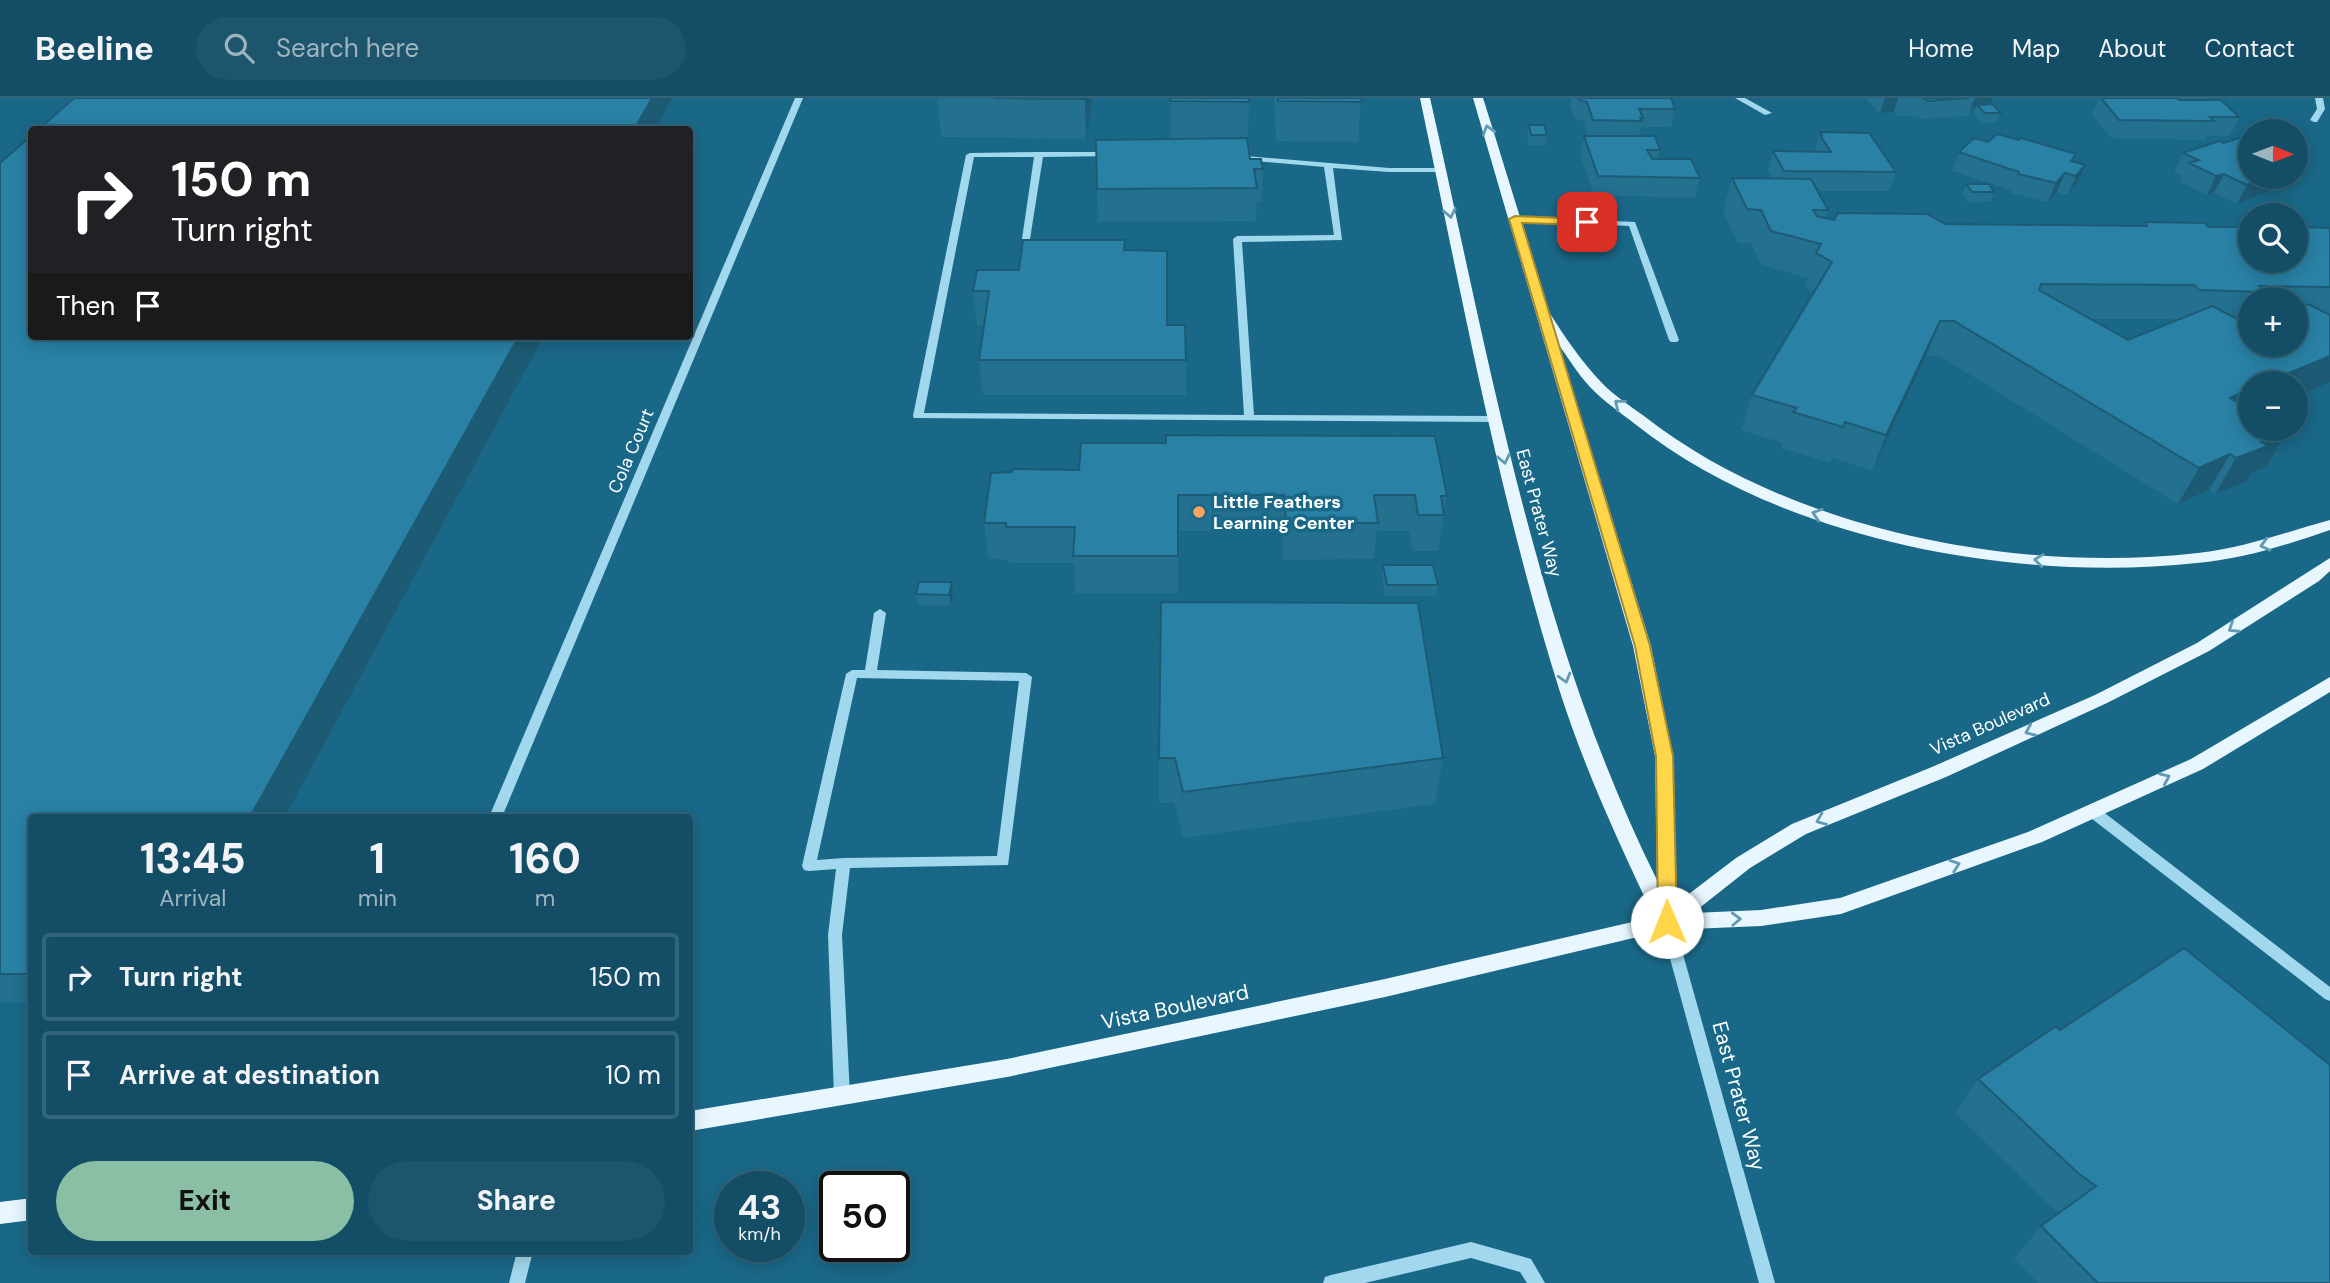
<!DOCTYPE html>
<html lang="en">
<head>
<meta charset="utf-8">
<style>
	:root { --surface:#144e66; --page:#1d556c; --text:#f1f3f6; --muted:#9db4bf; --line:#33657a; --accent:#8abfa5 }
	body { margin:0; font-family:"DM Sans",sans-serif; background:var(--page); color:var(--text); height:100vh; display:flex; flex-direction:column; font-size:26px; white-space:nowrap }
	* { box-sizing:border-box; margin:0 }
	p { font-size:23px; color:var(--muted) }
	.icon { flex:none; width:38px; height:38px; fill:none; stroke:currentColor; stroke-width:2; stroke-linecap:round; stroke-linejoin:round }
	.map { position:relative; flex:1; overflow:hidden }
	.panel { position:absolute; left:28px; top:716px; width:665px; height:441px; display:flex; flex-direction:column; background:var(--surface); border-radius:7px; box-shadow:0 4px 18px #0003,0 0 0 2px var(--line) }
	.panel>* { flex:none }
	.guide { position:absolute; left:28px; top:28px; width:665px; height:214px; border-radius:7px; box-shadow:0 4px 18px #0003,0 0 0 2px var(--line); background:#202124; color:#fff; overflow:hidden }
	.needle { width:46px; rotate:91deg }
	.tools { position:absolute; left:2238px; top:21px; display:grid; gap:14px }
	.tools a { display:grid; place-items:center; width:70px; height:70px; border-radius:50%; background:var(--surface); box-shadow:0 4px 18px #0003,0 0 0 2px var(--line); font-size:35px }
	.speed { position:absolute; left:714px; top:1073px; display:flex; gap:14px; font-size:35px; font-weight:700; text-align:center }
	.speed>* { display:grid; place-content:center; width:91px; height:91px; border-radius:50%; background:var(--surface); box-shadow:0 4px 18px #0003,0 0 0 2px var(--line); line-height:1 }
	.speed small { font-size:18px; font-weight:400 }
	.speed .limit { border:4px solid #111; border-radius:10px; background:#fff; color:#111 }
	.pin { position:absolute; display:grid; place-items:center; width:60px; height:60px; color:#fff; margin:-30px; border-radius:14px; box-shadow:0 4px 10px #0006 }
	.me { position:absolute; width:77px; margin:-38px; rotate:359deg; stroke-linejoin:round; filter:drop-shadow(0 0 5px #0008) }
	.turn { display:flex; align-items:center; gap:24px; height:147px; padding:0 28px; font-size:32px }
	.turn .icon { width:91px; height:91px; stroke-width:2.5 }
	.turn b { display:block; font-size:49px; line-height:60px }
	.then { display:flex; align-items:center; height:66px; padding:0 28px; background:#0003; gap:14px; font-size:26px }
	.eta { display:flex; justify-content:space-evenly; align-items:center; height:119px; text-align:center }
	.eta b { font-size:42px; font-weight:800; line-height:49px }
	.cta { display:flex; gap:14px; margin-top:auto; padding:14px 28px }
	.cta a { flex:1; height:80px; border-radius:42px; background:var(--accent); color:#111; font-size:28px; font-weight:800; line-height:80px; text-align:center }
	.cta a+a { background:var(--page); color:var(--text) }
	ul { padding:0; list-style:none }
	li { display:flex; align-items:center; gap:21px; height:88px; margin:0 14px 10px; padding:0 14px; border:4px solid var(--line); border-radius:7px }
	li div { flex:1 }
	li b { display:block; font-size:26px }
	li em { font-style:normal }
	header { display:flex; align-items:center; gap:42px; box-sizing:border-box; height:98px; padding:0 35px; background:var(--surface); border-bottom:2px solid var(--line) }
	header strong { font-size:33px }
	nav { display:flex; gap:38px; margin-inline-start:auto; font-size:24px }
	.search { width:490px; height:63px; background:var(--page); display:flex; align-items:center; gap:18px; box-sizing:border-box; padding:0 24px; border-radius:38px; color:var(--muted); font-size:26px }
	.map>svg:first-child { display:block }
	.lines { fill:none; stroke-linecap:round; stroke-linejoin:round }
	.minor { fill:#a2d8ed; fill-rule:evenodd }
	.major { fill:#e8f7ff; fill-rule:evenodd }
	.wall { fill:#23708f; fill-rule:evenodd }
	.shaded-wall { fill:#1d5b74 }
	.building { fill:#2982a6; stroke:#1d5b74; stroke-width:2 }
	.oneway { stroke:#629ab2 }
	.route { fill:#ffd54a; stroke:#a68a30; stroke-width:2 }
	.poi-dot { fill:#ffa55e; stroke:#1a6888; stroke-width:2.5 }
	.labels { text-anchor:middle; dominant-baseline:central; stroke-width:7; stroke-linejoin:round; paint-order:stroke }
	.street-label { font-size:18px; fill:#fff; stroke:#1a6888 }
	.poi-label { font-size:18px; font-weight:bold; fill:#fff; stroke:#1a6888; text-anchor:start }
	.near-street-label { font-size:21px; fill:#fff; stroke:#1a6888 }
</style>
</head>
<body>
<header>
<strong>Beeline</strong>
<div class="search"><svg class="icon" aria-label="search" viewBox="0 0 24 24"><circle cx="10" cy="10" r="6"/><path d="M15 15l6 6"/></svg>Search here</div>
<nav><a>Home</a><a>Map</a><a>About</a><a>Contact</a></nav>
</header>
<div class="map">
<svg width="2330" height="1185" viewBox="0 0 2330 1185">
	<rect width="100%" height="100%" fill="#1a6888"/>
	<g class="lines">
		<path class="minor" d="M795,0H803L502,719H489Z
			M1735,0H1745L1772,15L1765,17Z
			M2315,0H2323L2325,11L2317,24H2314L2310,22L2317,11Z
			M1039,54H1113L1117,56L1113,58L1043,59L1030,141L1026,144L1022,141L1034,59H974L924,315L1244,317L1233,141L1237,138L1334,137L1324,69L1243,62V58H1246L1389,70H1441L1445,72L1441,74H1389L1333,70L1342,142L1242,144L1254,317L1496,318L1501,321L1496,324L914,320L913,318L966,57L970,55Z
			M1515,118L1635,124L1679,242L1677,244H1671L1669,242L1629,128L1512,123V119Z
			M880,511L886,515L877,572L1026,575L1032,579L1008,767L850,770L842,837L850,998L847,1003L842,1005L837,1003L834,998L828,837L836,771L809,773L804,772L802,768L846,576L852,572H865L874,515ZM857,580L1019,583L997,758L844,760L817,762Z
			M2092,708L2097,709L2330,889V903L2325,901L2087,717L2085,713L2087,709Z
			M1667,818L1672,820L1674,824L1775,1185H1759L1660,824L1662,820Z
			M1471,1144L1531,1161L1545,1185H1527L1520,1174L1471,1160L1365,1185H1323L1325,1179L1331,1177Z
			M517,1153H533L525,1185H509Z"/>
		<path class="major" d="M1420,0H1430C1490,264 1536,538 1657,782L1655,658L1633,548L1473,0H1483C1499,50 1514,101 1530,151C1536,171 1539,196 1549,214C1564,238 1582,264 1601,284C1613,297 1629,307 1644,318C1789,432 2017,476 2198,455C2244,450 2286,434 2330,422V432C2286,447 2243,461 2197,465C2014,485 1781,442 1635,326C1620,314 1603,303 1590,289C1578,276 1569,261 1559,247L1651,548L1673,658L1677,805L1736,760L1792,726L1932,669L2095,597L2197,545L2330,460V473L2319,483L2209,553L2107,605L1946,679L1806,736L1750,770L1693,815L1761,812L1840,800L2028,734L2191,661L2330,579V594L2203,671L2042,744L1841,816L1761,828L1667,832L1385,899L1007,979L690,1033V1013L1007,961L1385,881L1654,819C1619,745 1585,672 1560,594C1499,400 1462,199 1420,0Z
			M32,1100V1122L0,1126V1104Z"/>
	</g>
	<path class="wall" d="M937,0H1091L1086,41L941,39Z
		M1171,0H1249L1248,41L1250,61L1263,71L1262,104H1257L1256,123L1098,124L1097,91L1170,41Z
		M1274,0H1361L1358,44L1276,43Z
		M1571,0H1671L1675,11L1671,29H1641L1639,38L1660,52L1658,61L1700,80L1695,100L1594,97L1580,57L1584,38H1588L1583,22L1575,21L1570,6Z
		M1865,0H1993L1990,6L2001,15L1997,24L1982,25L1974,16L1976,9H1971L1968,18L1921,21L1917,18H1898L1894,14L1880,15Z
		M2100,0H2210L2209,2L2239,19L2230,38H2207L2205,42L2111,40L2092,17Z
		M1529,27L1547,37L1545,47H1529L1527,37Z
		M1820,34L1896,74L1889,93H1817L1828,112L1825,120L1834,122L1945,126L2142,128L2144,124L2208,129L2330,130V284L2296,299V285H2250L2266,369L2252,375L2246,384L2215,396L2209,392L2178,406L1940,258H1926L1872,373L1832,360L1830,365L1781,350L1783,345L1741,332L1752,297L1814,194L1805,189L1808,180L1761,167L1751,145H1738L1723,113L1732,80L1772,81L1768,72L1773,53L1815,54ZM2250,201H2296V247L2246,225L2247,223H2250ZM2090,221H2176L2177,222L2128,242Z
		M2247,44L2307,63L2297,82L2237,106L2214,95L2207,97L2180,84L2183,78L2174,74L2183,55L2224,45Z
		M1959,54L2073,63L2085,67L2077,86L2068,97L2057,94L2048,104L2010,95L2011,92L1952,73Z
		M0,65L32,238H544L285,719H32V905L0,904Z
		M1966,86L1994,94L1991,104H1968L1963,96Z
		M1125,152L1186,262V297H983L979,262L984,228H977L973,193L1019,172Z
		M991,375L1447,398L1438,453H1413L1409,433H1377L1373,461L1283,462L1281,433H1178V495H1075L1074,465H1009L1008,462L988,461L984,425Z
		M1383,467L1438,487L1436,498H1385L1382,478Z
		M952,484L953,495L951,508L918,507L916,496Z
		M1159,660H1443L1435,706L1183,740L1174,705H1159Z
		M1978,981L2330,1185H2038L2014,1161L2041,1128L2060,1115L2051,1109L1955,1015Z"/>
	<path class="shaded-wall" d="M652,0H672L655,32H634Z
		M1085,0H1091L1092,5L1086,41Z
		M1885,0H1898L1894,14L1880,15Z
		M1975,0H1993L1990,7H1977L1976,9H1971Z
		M2307,63L2297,82L2237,106L2247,87L2267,79H2296V68Z
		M2085,67L2077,86L2068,97L2076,78Z
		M2065,75L2057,94L2048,104L2056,85Z
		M2224,76L2214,95L2207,97L2216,78Z
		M1940,223L1926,258L1872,373L1886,337Z
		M519,238H544L285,719H250Z
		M2330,258V284L2296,299V285H2265Z
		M2250,291V318L2230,300Z
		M2287,333L2266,369L2252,375L2246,384L2215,396L2236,360L2261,344Z
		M2230,356L2209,392L2178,406L2199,370Z
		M952,484L953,495L951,508L949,497Z"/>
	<path class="building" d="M74,0H652L634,32H38Z
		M994,0H1085V1Z
		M1171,0H1249V4L1170,3Z
		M1278,0H1361L1362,4L1278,3Z
		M1578,0H1671L1675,11H1639L1643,20H1640L1642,23L1593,22L1587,4L1579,2Z
		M1924,0H1968L1928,3Z
		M2101,0H2177L2179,2H2221L2239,19H2210L2214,23L2119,22Z
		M1992,6L2001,15H1985L1977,7Z
		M1529,27H1544L1547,37H1531Z
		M1820,34L1869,35L1896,74L1784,73L1773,53L1831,54L1820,37H1822Z
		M1997,36L2019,42L2021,40L2076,56L2071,63L2085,67L2076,78L2065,75L2056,85L2018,76L2019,74L1959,54L1974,40L1988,44Z
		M32,37V238H519L250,719H32V876H0V65Z
		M1584,38H1655L1660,52H1647L1652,61H1691L1700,80L1598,78Z
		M1247,40L1250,61H1261L1263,71H1254L1257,90L1097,91L1096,42Z
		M2239,40L2247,44L2250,43V79H2267L2247,87L2224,76L2216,78L2189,65L2199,62L2183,55L2219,43L2224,45Z
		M2296,58L2307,63L2296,68Z
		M1732,80L1811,81L1828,112H1813L1817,118L1834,122L1838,115L1927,116L1945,126L2147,128L2144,124L2205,125L2208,129H2250V163H2296V129L2330,130V189L2259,188L2263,194L2199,192L2194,187L2041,186L2039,192L2128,242L2212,208L2250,227V247H2296V211L2308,206L2330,217V258L2265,285H2250V291L2230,300L2250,312V331H2283L2287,333L2261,344L2268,348L2236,360L2230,356L2199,370L1954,223H1940L1886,337L1845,324L1843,329L1793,314L1797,310L1752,297L1832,164L1816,155L1821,146L1771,133L1761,112L1747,111Z
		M1966,86H1989L1994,94H1972Z
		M1023,142H1125L1124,152L1167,153V227H1185L1186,262H979L989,193H973L977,172H1019Z
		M1166,337L1435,338L1447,398H1441L1444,417H1418L1415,397H1374L1378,425H1286L1284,397H1178V458H1073L1075,429H1006V425H984L991,375L1012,374L1013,371L1079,372L1081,345H1166Z
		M1383,467H1433L1438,487H1387Z
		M919,484H952L949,497L916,496Z
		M1161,504L1418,505L1443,660L1183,694L1175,660H1159Z
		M2184,850L2330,967V1185H2098L2041,1128L2096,1088L2079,1076L1978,981L2056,928L2060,932Z"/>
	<defs><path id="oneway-chevron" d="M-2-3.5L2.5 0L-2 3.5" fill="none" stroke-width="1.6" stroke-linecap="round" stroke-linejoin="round" transform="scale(1.75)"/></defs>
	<g class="oneway">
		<use href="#oneway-chevron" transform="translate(1488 32) rotate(-107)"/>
		<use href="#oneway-chevron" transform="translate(1450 115) rotate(78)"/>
		<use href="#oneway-chevron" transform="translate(1619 306) rotate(-141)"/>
		<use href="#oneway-chevron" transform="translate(1504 361) rotate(78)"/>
		<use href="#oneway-chevron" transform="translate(1817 416) rotate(-162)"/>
		<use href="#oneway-chevron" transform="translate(2265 447) rotate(166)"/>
		<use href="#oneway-chevron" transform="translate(2039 462) rotate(-173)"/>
		<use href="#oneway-chevron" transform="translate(2233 530) rotate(147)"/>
		<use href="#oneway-chevron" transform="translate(1565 580) rotate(74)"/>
		<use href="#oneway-chevron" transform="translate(2030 633) rotate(156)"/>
		<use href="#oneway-chevron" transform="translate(2165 680) rotate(-24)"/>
		<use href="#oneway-chevron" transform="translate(1821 722) rotate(158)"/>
		<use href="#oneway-chevron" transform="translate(1955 767) rotate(-19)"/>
		<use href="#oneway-chevron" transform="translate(1736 821) rotate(-2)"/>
	</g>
	<path class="route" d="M1515,118L1587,121L1593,124L1587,127L1522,125L1650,548L1673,658L1677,824L1674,829L1667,831L1661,829L1658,824L1656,658L1635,548L1509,121Z"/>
	<circle class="poi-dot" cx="1199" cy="414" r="7"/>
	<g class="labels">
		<g class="street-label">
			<text transform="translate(631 353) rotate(-67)">Cola Court</text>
			<text transform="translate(1539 415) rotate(75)">East Prater Way</text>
			<text transform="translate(1990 626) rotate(-24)">Vista Boulevard</text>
		</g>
		<g class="poi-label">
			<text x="1213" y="404">Little Feathers<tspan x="1213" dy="21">Learning Center</tspan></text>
		</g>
		<g class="near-street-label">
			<text transform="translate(1175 909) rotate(-12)">Vista Boulevard</text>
			<text transform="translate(1739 998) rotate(75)">East Prater Way</text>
		</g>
	</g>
</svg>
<div class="tools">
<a><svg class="needle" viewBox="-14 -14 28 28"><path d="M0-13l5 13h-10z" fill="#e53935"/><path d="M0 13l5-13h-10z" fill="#9db4bf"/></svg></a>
<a><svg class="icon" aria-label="search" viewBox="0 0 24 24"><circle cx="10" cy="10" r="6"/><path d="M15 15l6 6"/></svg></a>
<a>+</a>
<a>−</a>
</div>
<div class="speed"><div>43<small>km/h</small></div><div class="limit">50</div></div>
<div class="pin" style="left:1587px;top:124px;background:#d93025"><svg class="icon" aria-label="arrive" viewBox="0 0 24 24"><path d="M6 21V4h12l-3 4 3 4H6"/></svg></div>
<svg class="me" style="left:1667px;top:824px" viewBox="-20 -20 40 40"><circle r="19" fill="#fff"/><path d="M0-13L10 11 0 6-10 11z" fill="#ffd54a"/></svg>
<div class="guide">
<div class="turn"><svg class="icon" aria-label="right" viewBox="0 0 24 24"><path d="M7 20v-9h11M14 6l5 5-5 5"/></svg><div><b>150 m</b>Turn right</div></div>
<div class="then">Then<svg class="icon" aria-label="arrive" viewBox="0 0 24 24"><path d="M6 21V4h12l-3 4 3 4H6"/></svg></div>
</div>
<section class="panel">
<div class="eta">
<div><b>13:45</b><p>Arrival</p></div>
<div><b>1</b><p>min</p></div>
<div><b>160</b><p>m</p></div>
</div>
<ul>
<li><svg class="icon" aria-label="right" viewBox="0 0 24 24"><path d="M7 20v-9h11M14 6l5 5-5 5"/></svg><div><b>Turn right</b></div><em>150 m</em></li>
<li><svg class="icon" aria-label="arrive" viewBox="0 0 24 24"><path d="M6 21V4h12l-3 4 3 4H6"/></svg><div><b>Arrive at destination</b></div><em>10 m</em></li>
</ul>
<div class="cta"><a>Exit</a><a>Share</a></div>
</section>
</div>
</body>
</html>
